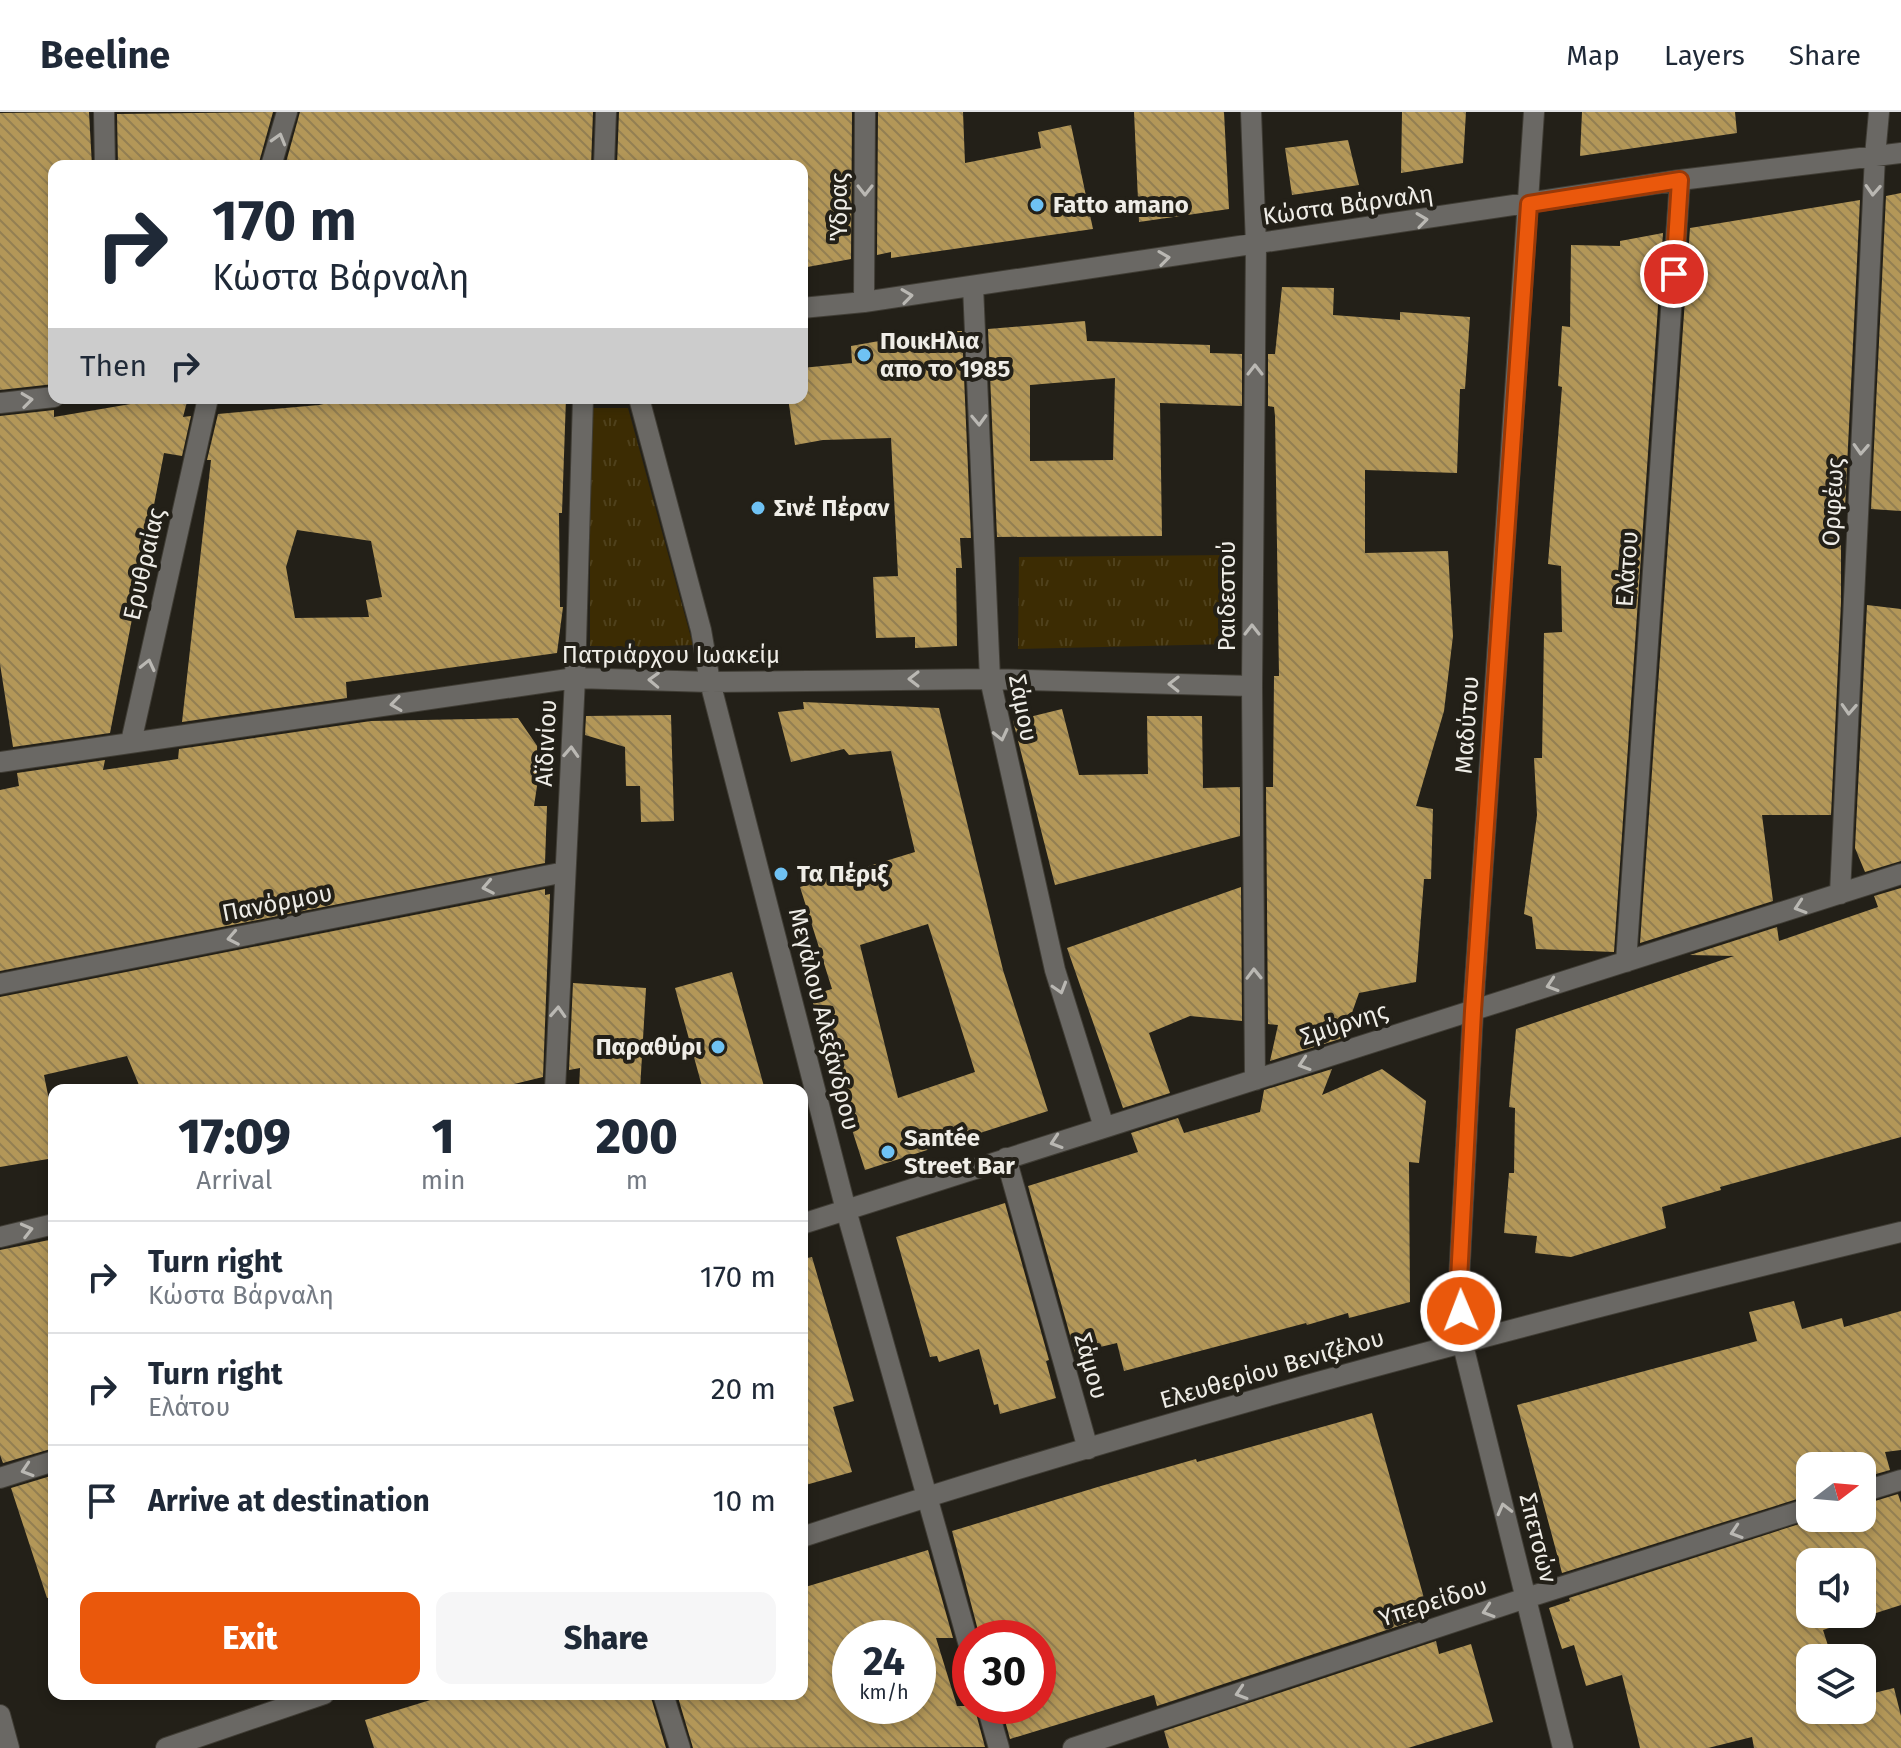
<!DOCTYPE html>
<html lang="en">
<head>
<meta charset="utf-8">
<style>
	:root { --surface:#fff; --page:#f6f6f7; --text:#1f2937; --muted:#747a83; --line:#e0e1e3; --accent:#ea580c }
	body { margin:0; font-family:"Fira Sans",sans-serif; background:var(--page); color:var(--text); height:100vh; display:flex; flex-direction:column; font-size:30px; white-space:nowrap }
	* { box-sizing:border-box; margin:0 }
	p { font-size:26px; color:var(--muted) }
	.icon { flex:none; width:44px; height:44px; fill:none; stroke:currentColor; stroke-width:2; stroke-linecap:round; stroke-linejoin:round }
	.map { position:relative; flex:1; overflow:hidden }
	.sheet { position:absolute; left:48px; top:972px; width:760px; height:616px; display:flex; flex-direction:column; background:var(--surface); border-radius:16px; box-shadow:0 4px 12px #0003 }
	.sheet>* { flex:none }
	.top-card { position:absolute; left:48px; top:48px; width:760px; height:244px; border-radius:16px; box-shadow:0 4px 12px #0003; background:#fff; color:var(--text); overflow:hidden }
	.needle { width:52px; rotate:74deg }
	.controls { position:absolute; left:1796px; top:1340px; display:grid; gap:16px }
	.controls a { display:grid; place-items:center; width:80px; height:80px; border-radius:16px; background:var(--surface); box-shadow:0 4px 12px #0003; font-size:40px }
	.speed { position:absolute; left:832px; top:1508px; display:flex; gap:16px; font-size:40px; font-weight:700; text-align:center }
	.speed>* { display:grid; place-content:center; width:104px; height:104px; border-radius:50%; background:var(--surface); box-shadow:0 4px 12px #0003; line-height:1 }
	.speed small { font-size:20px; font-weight:400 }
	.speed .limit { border:12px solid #d22; background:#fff; color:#111 }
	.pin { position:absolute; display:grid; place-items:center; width:68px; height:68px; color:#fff; margin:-34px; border:4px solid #fff; border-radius:50%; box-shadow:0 2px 8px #0007 }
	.me { position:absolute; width:88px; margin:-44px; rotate:359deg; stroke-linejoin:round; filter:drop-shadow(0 0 6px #0008) }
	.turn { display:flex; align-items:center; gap:28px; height:168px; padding:0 32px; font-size:36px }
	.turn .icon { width:104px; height:104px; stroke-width:2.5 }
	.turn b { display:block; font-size:56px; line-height:68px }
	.then { display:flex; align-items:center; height:76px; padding:0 32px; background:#0003; gap:16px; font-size:30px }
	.eta { display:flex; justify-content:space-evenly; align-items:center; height:136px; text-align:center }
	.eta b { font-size:48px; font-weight:800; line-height:56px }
	.cta { display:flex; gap:16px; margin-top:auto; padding:16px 32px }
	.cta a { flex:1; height:92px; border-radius:16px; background:var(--accent); color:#fff; font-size:32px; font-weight:800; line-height:92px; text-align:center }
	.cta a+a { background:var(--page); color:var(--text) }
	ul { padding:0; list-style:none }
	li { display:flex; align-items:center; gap:24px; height:112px; padding:0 32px; border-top:2px solid var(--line) }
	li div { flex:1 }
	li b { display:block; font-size:30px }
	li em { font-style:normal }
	header { display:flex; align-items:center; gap:48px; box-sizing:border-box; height:112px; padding:0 40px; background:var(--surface); border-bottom:2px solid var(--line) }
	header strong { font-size:38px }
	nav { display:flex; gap:44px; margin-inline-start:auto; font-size:28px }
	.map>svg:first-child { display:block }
	.grass { fill:url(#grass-tufts) }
	.building { fill:url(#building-back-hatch); fill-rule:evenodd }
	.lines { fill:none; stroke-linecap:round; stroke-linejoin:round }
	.minor-casing { stroke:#403d35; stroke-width:22 }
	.minor { stroke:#6a6864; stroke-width:20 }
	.oneway { stroke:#bab8b3 }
	.route-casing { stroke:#983908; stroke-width:20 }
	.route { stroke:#ea580c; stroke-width:14 }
	.poi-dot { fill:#6fc2f4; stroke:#232018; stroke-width:3 }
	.labels { text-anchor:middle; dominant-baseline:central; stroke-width:8; stroke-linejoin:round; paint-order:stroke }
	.poi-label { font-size:24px; font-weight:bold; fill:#efede7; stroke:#232018; text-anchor:start }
	.street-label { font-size:24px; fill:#efede7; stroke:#232018 }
</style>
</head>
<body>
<header>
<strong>Beeline</strong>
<nav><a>Map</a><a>Layers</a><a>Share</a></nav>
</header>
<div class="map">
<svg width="1901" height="1636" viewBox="0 0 1901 1636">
	<defs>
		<pattern id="grass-tufts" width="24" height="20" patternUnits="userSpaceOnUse" patternTransform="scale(2)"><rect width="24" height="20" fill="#3c2c03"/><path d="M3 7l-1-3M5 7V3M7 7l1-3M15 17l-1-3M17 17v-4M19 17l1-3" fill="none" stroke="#4f411c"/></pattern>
		<pattern id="building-back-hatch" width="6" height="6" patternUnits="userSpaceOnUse" patternTransform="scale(2)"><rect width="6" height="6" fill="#b39758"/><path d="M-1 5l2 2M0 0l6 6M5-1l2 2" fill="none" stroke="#937f52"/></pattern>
	</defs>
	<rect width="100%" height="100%" fill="#232018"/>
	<path class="grass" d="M590,296H628L693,533L590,537Z
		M1228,443L1229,532L1018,537L1019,445Z"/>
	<path class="building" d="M89,0L92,54H54V272L0,278V1Z
		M273,0L258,54H118L117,2Z
		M300,0H593L591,54H285Z
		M619,0H852L851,147L802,156V54H617Z
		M878,0H963L965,51L1041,36L1038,20L1071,13L1093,117L891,146V140L877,143Z
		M1134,0H1224L1229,97L1139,110Z
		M1402,0H1466L1463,51L1401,61Z
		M1582,0H1735L1737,21L1580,44Z
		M1348,28L1359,73L1292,83L1285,36Z
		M1901,81V399L1871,397L1886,84Z
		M1860,88L1845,396H1841V490L1831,703H1762L1773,789L1640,831L1690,116Z
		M1663,121L1614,840L1536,837L1532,805L1524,802L1537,703L1534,646H1542L1544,521L1562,520L1561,454L1548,452L1562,275L1558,274L1562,214L1570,215L1571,133L1620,134V129Z
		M1282,175L1334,176L1333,203L1400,208V200L1470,205L1465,277H1460L1457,361L1365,358V441L1448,439L1453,524L1444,599L1416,694L1433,697L1431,767H1424L1416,870L1359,881L1343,926L1270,949L1278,913L1268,912L1266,675H1273L1274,564H1279L1275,304L1274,295L1268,294V242H1275Z
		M1085,209L1087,229L1210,233V241L1242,242V294L1160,291L1162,424L997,425L988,217ZM1115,266L1113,348L1030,349V273Z
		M952,216V219H962L971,426H960L962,456H956L957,534L915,536V525L876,526L873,465L898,464L891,326L823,328L795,333L788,286H802V256L852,251L851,234Z
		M166,286H188L183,305L191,304L182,344L164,341L110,621L13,635L0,552V304L54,298V305Z
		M352,286H566L562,401H559L560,495H563L557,541L346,570L347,586L182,610L211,348H207L218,302L319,293ZM297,418L371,429L382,485L366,488L369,505L295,506L286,455Z
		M1867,493L1901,497V749L1865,760L1855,736Z
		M803,590L939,596L1003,858L1048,999L865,1058L834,962L831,963L811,883L832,877L800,775L915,740L891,639L849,643L844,637L791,650L778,600L804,597ZM928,812L975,960L898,986L860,833Z
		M1062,597L1079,663L1148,662L1147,604H1202L1203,676L1240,675V724L1055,773L1013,609Z
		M671,603L674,709L641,710L640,674H626L625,635L585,623L586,604Z
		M518,606L542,641L534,694H547L545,751L0,859V678L19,674L17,661L105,648L103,658L178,647L179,637L371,609Z
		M1241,775L1242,909L1190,904L1149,921L1170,981L1123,996L1067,836Z
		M1901,776V1025L1720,1075L1721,1078L1662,1095L1666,1116L1571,1145L1535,1141L1537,1124L1504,1121L1509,1061H1514L1515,996L1509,995L1516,917L1734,844L1690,843L1777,815L1779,829L1878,795L1874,784Z
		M545,777V783L550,782L543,965L490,978H141L127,944L44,963L54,1013V1046L0,1055V885Z
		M732,860L765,978H703L675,876Z
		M573,871L646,876L640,978H579L580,956L569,958Z
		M1332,957L1322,983L1382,957L1426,989L1419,1051L1409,1050L1410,1190L1349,1206L1348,1201L1307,1213L1306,1211L1124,1259L1117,1231L1075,1241L1028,1074L1138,1040L1131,1021L1178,1006L1184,1021L1260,1000L1264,978Z
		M1005,1091L1049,1248L1046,1249L1056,1286L1000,1302L998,1292L994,1293L979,1237L939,1250L937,1244L930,1245L896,1125Z
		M54,1127V1336L3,1351L0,1343V1138Z
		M812,1145L854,1289L833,1295L852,1360L802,1374V1147Z
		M1794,1189L1802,1217L1842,1206L1844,1215L1901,1199V1338L1885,1340L1890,1358L1862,1366V1354H1810V1383L1562,1461L1517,1293L1757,1229L1749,1200Z
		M1372,1301L1429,1504L1157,1594L1154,1583L1010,1627L1001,1594H1038V1526H980L952,1419L1101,1374L1196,1347L1197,1350Z
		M54,1363V1485L47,1486L11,1376Z
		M1898,1382L1901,1391V1493L1823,1518L1832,1546H1810V1598H1862V1584L1894,1576L1901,1604V1636H1754L1752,1625L1708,1636H1640L1622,1563L1586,1574L1574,1533L1562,1537L1549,1496L1570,1489L1569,1486L1818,1406H1862V1393ZM1810,1450H1862V1502H1810Z
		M928,1438L953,1526H936L957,1594H974L985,1635L693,1636L677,1582H802V1476ZM850,1526H918V1594H850Z
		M1436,1529L1439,1542L1471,1532L1493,1610L1408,1636H1169L1164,1619Z
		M450,1582H650L666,1636H374L365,1608Z"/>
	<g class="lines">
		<defs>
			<path id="minor" d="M104,0L105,54
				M1251,0L1256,133L1252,574L1255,968
				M1534,0L1473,899L1459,1168L1462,1229L1563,1636
				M271,54L287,0
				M604,54L606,0
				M973,174L990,567L1055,858L1104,1015
				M864,190L865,0
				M802,196L864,190L1680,68L1901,41
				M639,286L701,518L710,570L846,1098L970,1537
				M0,291L54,285
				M131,630L208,286
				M0,650L575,566L710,570L990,567L1252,574
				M1840,782L1875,44L1879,0
				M1626,850L1680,68
				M0,872L565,760
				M555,978L575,566L583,286
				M1006,1046L1088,1337
				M802,1112L1901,762
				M0,1125L54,1112
				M0,1366L54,1349
				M1862,1380L1901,1368
				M802,1425C1163,1307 1532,1209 1901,1120
				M663,1582L680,1636
				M987,1594L999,1636
				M0,1603L9,1636
				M166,1636L324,1582
				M1073,1636L1526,1486L1810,1396"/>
		</defs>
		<use href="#minor" class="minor-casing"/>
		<use href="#minor" class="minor"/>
	</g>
	<defs><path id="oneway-chevron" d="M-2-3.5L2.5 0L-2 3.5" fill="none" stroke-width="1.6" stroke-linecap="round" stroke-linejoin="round" transform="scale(2)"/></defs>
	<g class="oneway">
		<use href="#oneway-chevron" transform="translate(279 27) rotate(-74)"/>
		<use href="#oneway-chevron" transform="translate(865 78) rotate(90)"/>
		<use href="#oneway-chevron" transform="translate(1873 78) rotate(93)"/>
		<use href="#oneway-chevron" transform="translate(1422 108) rotate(-8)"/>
		<use href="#oneway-chevron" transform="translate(1164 146) rotate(-8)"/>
		<use href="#oneway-chevron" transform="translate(907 184) rotate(-8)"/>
		<use href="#oneway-chevron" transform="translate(1255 258) rotate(-90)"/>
		<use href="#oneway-chevron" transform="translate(27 288) rotate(-7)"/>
		<use href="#oneway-chevron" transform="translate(979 308) rotate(88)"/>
		<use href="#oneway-chevron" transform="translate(1861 337) rotate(93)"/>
		<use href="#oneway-chevron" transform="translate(1252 518) rotate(-90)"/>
		<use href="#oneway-chevron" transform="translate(148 553) rotate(-77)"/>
		<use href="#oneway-chevron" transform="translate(914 567) rotate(180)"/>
		<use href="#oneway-chevron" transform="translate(654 568) rotate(-178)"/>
		<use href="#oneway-chevron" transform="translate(1174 572) rotate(-179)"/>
		<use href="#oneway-chevron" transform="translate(396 592) rotate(172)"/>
		<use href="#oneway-chevron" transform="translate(1849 597) rotate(93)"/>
		<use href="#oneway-chevron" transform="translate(1001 623) rotate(77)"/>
		<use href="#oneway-chevron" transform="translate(571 640) rotate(-87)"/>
		<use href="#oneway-chevron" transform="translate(488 775) rotate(169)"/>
		<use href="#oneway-chevron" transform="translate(1800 795) rotate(162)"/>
		<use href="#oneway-chevron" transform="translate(233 826) rotate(169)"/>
		<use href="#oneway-chevron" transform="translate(1254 862) rotate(-91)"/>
		<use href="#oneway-chevron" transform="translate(1552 873) rotate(162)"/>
		<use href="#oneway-chevron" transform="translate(1060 876) rotate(73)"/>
		<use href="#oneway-chevron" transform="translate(558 900) rotate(-87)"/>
		<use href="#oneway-chevron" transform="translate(1304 952) rotate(162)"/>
		<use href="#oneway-chevron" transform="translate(1056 1030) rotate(162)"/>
		<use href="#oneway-chevron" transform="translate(27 1118) rotate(-14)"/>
		<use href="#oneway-chevron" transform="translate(27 1358) rotate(162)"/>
		<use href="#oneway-chevron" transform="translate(1504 1397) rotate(-104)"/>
		<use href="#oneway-chevron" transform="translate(1736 1420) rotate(162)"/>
		<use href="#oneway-chevron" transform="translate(1488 1499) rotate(162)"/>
		<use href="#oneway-chevron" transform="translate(1241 1581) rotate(162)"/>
	</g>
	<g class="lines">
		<defs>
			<path id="route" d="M1461,1199L1459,1168L1473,899L1529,92L1680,68L1674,162"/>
		</defs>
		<use href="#route" class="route-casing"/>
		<use href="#route" class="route"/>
	</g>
	<g class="poi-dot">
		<circle cx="1037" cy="93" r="8"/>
		<circle cx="864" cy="243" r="8"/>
		<circle cx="758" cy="396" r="8"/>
		<circle cx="781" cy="762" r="8"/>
		<circle cx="718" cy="935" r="8"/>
		<circle cx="888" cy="1040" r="8"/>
	</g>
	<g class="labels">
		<g class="poi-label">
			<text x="1053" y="93">Fatto amano</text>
			<text x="880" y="229">ΠοικΗλια<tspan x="880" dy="28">απο το 1985</tspan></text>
			<text x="774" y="396">Σινέ Πέραν</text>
			<text x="797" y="762">Τα Πέριξ</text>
			<text x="702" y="935" text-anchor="end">Παραθύρι</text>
			<text x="904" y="1026">Santée<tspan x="904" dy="28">Street Bar</tspan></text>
		</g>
		<g class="street-label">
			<text transform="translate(1348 93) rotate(-8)">Κώστα Βάρναλη</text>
			<text transform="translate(839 95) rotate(-90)">Ύδρας</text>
			<text transform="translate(1833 390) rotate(-87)">Ορφέως</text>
			<text transform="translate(144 452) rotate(-77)">Ερυθραίας</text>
			<text transform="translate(1627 457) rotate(-86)">Ελάτου</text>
			<text transform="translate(1227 484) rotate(-90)">Ραιδεστού</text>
			<text x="671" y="543">Πατριάρχου Ιωακείμ</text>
			<text transform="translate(1023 596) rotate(79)">Σάμου</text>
			<text transform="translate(1467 613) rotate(-86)">Μαδύτου</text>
			<text transform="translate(546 631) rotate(-87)">Αϊδινίου</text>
			<text transform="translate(277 791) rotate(-11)">Πανόρμου</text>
			<text transform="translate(824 907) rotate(76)">Μεγάλου Αλεξάνδρου</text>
			<text transform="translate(1344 912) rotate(-18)">Σμύρνης</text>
			<text transform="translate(1091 1254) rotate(74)">Σάμου</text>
			<text transform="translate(1272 1257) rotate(-16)">Ελευθερίου Βενιζέλου</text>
			<text transform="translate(1538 1426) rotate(76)">Σπετσών</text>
			<text transform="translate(1433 1490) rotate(-18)">Υπερείδου</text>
		</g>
	</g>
</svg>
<div class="controls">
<a><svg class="needle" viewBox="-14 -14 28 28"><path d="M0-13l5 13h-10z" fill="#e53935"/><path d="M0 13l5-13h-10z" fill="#747a83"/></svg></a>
<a><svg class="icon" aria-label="sound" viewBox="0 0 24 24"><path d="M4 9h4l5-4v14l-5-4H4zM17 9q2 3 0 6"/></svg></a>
<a><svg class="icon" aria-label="layers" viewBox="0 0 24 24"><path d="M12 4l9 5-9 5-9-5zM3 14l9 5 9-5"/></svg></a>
</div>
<div class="speed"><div>24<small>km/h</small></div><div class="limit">30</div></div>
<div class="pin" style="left:1674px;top:162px;background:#d93025"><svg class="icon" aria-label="arrive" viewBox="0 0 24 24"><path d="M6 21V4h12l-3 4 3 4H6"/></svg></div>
<svg class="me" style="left:1461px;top:1199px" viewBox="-20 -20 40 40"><circle r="17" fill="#ea580c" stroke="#fff" stroke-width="3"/><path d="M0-11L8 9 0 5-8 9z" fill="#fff"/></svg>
<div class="top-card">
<div class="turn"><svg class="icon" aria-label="right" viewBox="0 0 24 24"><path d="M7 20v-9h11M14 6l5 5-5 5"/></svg><div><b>170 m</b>Κώστα Βάρναλη</div></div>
<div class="then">Then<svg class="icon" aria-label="right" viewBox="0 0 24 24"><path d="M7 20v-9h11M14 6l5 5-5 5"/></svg></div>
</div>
<section class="sheet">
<div class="eta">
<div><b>17:09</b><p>Arrival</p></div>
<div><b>1</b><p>min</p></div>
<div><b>200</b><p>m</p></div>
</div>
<ul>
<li><svg class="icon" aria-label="right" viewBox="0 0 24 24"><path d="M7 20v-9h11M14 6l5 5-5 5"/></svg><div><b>Turn right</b><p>Κώστα Βάρναλη</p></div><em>170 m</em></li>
<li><svg class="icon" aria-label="right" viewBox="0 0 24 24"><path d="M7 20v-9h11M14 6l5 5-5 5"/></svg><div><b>Turn right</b><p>Ελάτου</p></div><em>20 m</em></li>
<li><svg class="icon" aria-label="arrive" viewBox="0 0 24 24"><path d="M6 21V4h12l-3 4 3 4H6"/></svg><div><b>Arrive at destination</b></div><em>10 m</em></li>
</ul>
<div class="cta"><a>Exit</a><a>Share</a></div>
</section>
</div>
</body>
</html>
